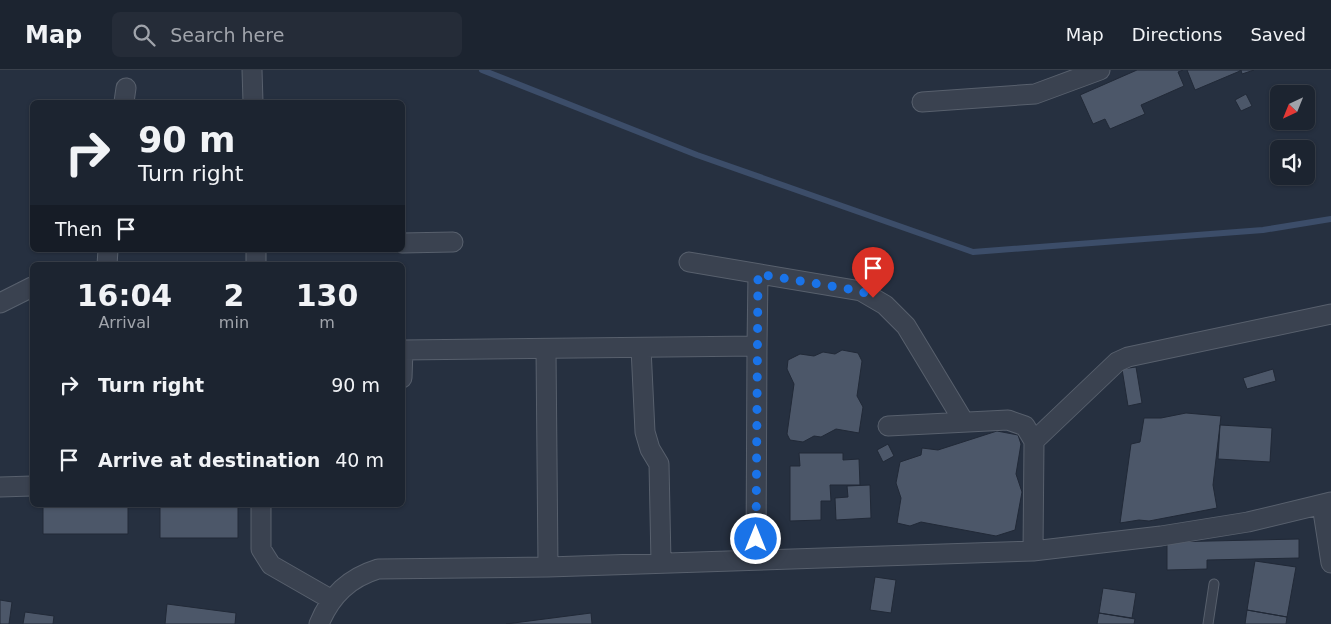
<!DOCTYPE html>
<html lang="en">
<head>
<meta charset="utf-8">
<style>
	:root { --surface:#1c2430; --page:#252c38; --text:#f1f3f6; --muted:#a0a4ab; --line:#3a414c }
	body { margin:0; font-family:"DejaVu Sans",sans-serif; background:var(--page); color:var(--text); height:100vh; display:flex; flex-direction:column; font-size:19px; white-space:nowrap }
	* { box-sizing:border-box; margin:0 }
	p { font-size:16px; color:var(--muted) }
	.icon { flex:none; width:28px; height:28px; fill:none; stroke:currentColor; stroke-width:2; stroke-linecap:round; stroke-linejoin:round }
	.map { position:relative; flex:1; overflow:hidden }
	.side { position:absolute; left:30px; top:192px; width:375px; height:245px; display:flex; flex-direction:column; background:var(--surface); border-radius:8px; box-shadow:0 1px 4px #0004,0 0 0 1px var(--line) }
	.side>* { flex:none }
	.hud { position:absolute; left:30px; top:30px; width:375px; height:152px; border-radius:8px; box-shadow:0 1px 4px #0004,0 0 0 1px var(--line); background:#1c2430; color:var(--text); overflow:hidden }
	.needle { width:32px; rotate:223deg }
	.controls { position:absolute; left:1270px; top:15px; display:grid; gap:10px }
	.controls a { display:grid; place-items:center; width:45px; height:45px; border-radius:8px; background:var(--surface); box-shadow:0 1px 4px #0004,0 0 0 1px var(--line); font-size:25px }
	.pin { position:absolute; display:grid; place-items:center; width:42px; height:42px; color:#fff; margin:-51px -21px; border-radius:50% 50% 50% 0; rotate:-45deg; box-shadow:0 0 5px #0007 }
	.pin .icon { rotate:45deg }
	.me { position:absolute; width:55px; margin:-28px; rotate:0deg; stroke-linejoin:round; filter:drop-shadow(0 0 4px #0008) }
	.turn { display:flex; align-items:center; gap:18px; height:105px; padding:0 25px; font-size:22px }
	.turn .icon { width:65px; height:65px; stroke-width:2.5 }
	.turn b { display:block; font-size:35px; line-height:42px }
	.then { display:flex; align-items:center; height:48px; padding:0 25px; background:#0003; gap:10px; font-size:19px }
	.eta { display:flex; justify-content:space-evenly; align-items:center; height:85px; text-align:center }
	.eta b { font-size:30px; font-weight:600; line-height:35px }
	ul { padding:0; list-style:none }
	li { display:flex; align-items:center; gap:15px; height:75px; padding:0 25px }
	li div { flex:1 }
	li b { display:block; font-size:19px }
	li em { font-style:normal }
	header { display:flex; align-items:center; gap:30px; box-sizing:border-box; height:70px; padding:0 25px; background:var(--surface); border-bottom:1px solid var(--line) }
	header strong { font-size:24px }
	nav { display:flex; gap:28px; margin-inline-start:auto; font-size:18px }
	.search { width:350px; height:45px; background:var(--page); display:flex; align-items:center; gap:12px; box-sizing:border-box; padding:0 18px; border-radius:8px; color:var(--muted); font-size:19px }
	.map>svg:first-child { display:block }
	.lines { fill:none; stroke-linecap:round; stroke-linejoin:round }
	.stream { stroke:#3c4d69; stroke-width:6 }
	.building { fill:#4c5769; stroke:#212937 }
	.service-casing { stroke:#58606d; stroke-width:11 }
	.minor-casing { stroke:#58606d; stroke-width:21 }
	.service { stroke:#3a4250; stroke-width:9 }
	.minor { stroke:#3a4250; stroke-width:19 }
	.route { stroke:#1a73e8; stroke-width:9; stroke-dasharray:0 16.2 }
</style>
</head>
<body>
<header>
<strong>Map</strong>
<div class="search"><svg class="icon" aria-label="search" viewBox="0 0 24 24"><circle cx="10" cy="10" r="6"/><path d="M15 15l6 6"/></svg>Search here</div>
<nav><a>Map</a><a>Directions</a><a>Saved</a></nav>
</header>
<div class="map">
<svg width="1331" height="554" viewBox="0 0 1331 554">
	<rect width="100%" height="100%" fill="#263040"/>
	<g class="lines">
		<path class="stream" d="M482,0L697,85L973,182L1263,160L1331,149"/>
	</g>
	<path class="building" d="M1137,0H1183L1178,2L1184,16L1141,35L1145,44L1110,59L1105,49L1093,54L1080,25Z
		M1187,0H1240V1L1195,20Z
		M1241,0H1254L1242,4Z
		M1246,24L1252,36L1241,41L1235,30Z
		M842,280L858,283L862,291L857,326L863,337L859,363L836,359L821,367L814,366L803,372L790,370L787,364L794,314L787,299L788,290L800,284L814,286L823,282L835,284Z
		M1136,297L1142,333L1128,336L1122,299Z
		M1273,299L1276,311L1247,319L1243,308Z
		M1186,343L1221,346L1213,415L1217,438L1149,451L1139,450L1120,453L1131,374L1140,372L1144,348H1161Z
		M1220,355L1272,358L1270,392L1218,389Z
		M997,361L1018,365L1021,374L1016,404L1022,422L1015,460L996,466L921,452L910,456L897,453L901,428L896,413L900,392L921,385L922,378L938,380Z
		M888,374L894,386L883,392L877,380Z
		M799,383H843V390L859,389L860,415H830L831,431H821V450L790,451V396H800Z
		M870,415L871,448L836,450L835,428L848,427L847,416Z
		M43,435H128V464H43Z
		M160,435H238V468H160Z
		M1299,469V488L1207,490V499L1167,500V472Z
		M1255,491L1296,497L1287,547L1247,540Z
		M875,507L896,510L891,543L870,540Z
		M1103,518L1136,523L1132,548L1099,543Z
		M0,530L12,532L9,554H0Z
		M167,534L236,543L235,554H165Z
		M1247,540L1287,547L1286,554H1245Z
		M25,542L54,546L53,554H23Z
		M591,543L592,554H506Z
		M1099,543L1135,549L1134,554H1097Z"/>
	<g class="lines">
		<defs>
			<path id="service" d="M1208,554L1214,514"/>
			<path id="minor" d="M252,0L253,32
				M124,32L126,18
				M922,32L1035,24L1100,0
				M402,173L453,172
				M256,180V195
				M689,192L861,221L885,235L906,256L964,352
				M107,195L108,180
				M0,233L32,217
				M757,276L758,204
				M641,278L645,362L650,379L659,394L661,492
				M402,280L757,276L756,489
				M546,280L548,497
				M402,308L403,280
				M888,356L1008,350L1025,356L1034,371L1033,481
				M1034,371L1117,292L1128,287L1331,244
				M0,417L32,416
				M261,435V479L271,495L332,530
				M1322,435L1331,493
				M319,554C331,525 349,508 378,499L548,497L1033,481L1161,466L1248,452L1331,432"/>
		</defs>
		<use href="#service" class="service-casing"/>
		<use href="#minor" class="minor-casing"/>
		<use href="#service" class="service"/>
		<use href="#minor" class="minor"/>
	</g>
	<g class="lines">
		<path class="route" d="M756,469L758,204L861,221L873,228"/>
	</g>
</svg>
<div class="controls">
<a><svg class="needle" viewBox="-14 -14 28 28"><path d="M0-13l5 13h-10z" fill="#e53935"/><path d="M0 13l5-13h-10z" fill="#a0a4ab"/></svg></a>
<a><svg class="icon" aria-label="sound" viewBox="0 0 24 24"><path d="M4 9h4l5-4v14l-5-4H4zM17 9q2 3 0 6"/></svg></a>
</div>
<div class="pin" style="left:873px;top:228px;background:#d93025"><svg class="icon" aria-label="arrive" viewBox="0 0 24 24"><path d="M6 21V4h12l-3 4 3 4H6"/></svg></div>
<svg class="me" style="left:756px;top:469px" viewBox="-20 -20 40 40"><circle r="17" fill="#1a73e8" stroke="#fff" stroke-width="3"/><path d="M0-11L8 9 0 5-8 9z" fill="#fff"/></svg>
<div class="hud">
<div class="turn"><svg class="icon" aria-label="right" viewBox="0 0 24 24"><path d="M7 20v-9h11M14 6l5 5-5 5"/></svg><div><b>90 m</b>Turn right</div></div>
<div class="then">Then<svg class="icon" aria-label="arrive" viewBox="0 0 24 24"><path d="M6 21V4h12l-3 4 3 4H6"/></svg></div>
</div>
<section class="side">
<div class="eta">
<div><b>16:04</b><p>Arrival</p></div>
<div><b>2</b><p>min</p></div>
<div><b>130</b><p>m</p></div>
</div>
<ul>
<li><svg class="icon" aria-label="right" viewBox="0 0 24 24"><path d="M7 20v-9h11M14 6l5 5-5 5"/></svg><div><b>Turn right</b></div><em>90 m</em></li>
<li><svg class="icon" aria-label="arrive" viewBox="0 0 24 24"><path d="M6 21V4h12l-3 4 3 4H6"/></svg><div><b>Arrive at destination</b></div><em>40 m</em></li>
</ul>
</section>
</div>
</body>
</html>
